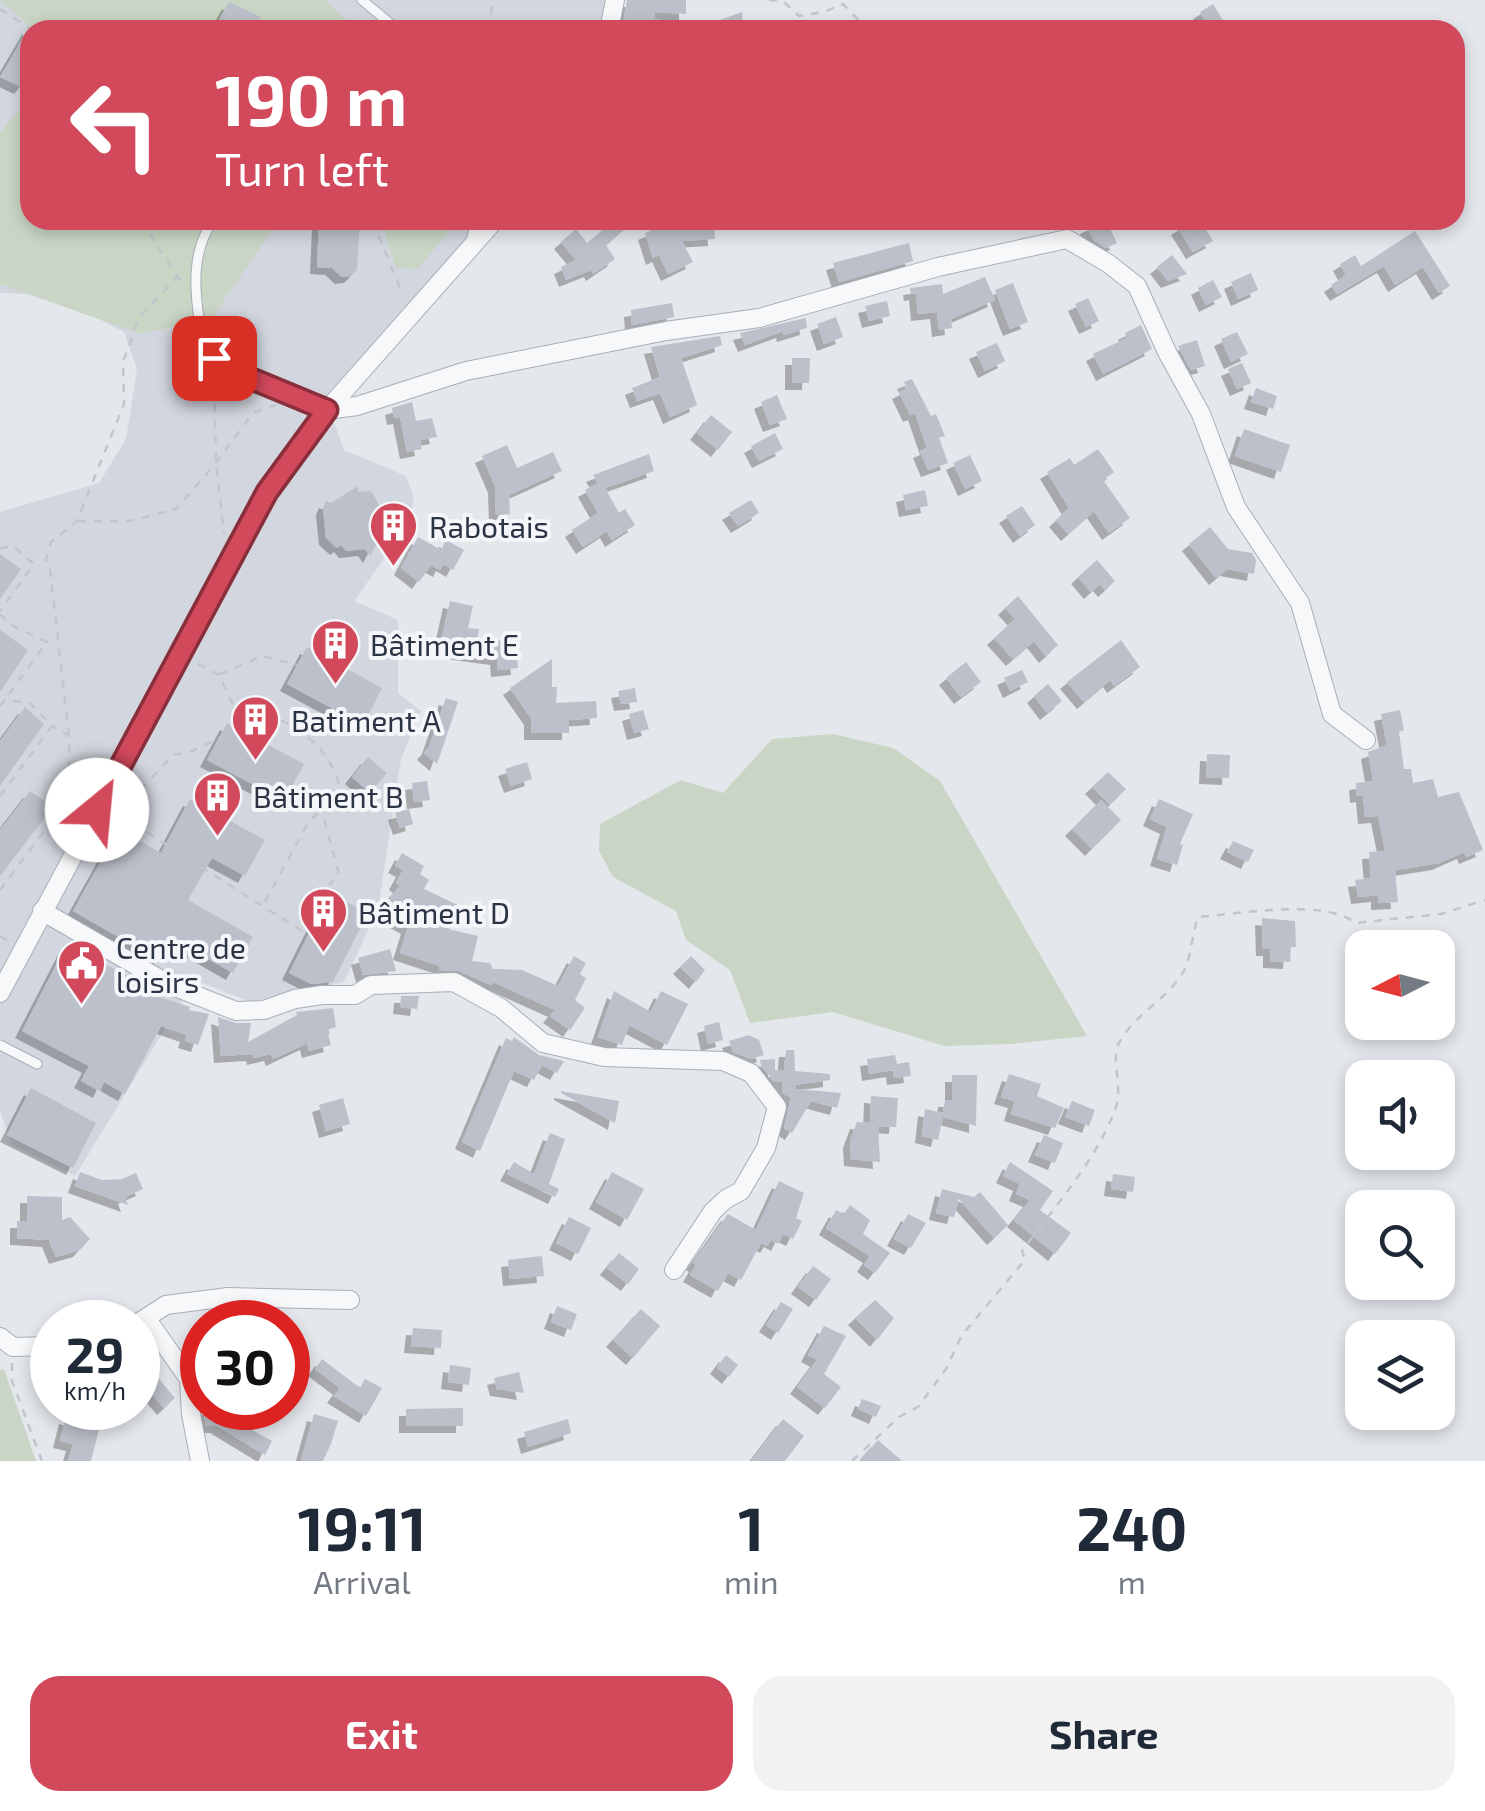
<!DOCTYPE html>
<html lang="en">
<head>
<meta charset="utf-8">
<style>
	:root { --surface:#fff; --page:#f2f2f3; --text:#1f2937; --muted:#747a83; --accent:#d1495b }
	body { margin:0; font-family:"Exo 2",sans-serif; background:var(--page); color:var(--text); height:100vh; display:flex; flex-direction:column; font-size:38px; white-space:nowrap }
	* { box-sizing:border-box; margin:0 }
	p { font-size:32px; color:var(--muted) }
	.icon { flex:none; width:55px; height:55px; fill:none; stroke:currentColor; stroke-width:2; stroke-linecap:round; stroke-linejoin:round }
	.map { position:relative; height:1461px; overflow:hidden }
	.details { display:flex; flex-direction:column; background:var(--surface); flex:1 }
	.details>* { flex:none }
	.hud { position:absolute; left:20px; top:20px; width:1445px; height:210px; border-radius:30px; box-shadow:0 5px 15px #0003; background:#d1495b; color:#fff; overflow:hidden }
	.needle { width:65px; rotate:264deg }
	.tools { position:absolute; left:1345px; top:930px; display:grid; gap:20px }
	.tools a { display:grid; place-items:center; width:110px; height:110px; border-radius:20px; background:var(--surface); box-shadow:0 5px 15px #0003; font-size:50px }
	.speed { position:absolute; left:30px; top:1300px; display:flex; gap:20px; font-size:50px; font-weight:700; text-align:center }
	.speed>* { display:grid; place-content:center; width:130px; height:130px; border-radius:50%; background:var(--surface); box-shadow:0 5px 15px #0003; line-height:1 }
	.speed small { font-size:25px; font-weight:400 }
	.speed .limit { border:15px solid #d22; background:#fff; color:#111 }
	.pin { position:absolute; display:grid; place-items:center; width:85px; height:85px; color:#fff; margin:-42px; border-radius:20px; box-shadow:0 5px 15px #0006 }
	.me { position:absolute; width:110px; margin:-55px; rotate:28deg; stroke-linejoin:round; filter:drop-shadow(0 0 8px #0008) }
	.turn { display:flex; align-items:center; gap:35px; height:210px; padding:0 30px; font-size:45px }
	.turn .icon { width:130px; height:130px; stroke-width:2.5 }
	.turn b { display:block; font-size:70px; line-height:85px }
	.eta { display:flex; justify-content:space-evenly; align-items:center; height:170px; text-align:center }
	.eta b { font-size:60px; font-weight:700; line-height:70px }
	.action { display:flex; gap:20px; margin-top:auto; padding:20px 30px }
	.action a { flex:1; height:115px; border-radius:30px; background:var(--accent); color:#fff; font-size:40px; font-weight:700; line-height:115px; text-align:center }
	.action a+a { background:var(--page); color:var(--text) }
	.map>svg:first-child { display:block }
	.built { fill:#d2d6de }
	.green { fill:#c9d6c5 }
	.building { fill:#bbc0ca; filter:url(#shadow) }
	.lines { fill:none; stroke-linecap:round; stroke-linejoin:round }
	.lane-casing { stroke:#a9aeb7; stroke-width:11 }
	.street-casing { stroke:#a9aeb7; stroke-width:20 }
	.path { stroke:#c2c5cb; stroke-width:2.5; stroke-dasharray:8 8; stroke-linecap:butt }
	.lane { stroke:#f7f8fa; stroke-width:9 }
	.street { stroke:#f7f8fa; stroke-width:18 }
	.route-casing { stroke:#882f3b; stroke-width:25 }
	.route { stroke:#d1495b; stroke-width:18 }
	.labels { text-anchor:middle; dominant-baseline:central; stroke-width:8; stroke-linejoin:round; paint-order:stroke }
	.poi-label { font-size:30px; fill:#2b3445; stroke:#f4f6f9; text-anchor:start }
</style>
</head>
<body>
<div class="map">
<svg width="1485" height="1461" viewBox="0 0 1485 1461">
	<defs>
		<filter id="shadow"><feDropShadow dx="-7" dy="7" stdDeviation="0" flood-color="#0004"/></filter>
	</defs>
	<rect width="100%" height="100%" fill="#e4e7ec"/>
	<path class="built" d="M0,0H609L602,30H30V220H483L325,398L344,450L406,476L414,498L409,524L354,601L398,620V693L421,711L401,759L378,909L344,982L250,1002L195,980L75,1176L12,1145L0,1111V512L99,483L126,439L137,369L124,332L76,307L26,294L0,293Z"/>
	<path class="green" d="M0,0H325L357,30H34Z
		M30,96V220H278L212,318L141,334L0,284V133Z
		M381,220H449L445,236L418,269L396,268Z
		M833,734L893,748L940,781L1087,1036L1011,1044L944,1046L833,1012L750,1023L730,970L686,940L676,911L613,877L599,851L600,824L681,780L723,793L772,739Z
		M4,1369L36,1461H0V1370Z"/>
	<path class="building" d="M627,0H686V14L654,12L656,30H622Z
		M229,2L261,17L253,30H232L218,22Z
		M1213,4L1224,22L1210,30L1200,12Z
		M742,12L743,26L706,29V25Z
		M30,26V76L21,87L0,77Z
		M319,220H360L357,270L351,276L342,277L332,268L317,267Z
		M614,220H634L606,245L615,259L593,274L591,270L566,280L561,267L576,260L561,242L576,229L587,243Z
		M1102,220H1106L1117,243L1106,248L1094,240L1087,227Z
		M1191,220H1200L1213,241L1193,252L1178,228Z
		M669,223L670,229L714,226L715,239L682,241L693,262L668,274L659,255L653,258L645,233Z
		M1415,231L1450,286L1439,293L1423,267L1395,285L1384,266L1337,294L1331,285L1346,275L1340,264L1355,255L1361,266Z
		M909,243L913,261L839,282L833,263Z
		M1172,255L1187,274L1168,281L1157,267Z
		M1251,273L1258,290L1238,299L1231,282Z
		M985,277L995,300L951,319L952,328L939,330L937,312L918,314L916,293L911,294L910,288L942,284L943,294Z
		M1213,280L1222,297L1206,305L1198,288Z
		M1013,283L1028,322L1010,329L995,290Z
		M1088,298L1099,321L1086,327L1075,304Z
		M887,301L890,316L869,321L865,306Z
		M672,303L674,317L632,325L631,310Z
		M836,317L843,337L824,344L817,324Z
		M806,318L807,328L784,335L783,331L745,345L740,333Z
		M1141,325L1152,349L1103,374L1093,354L1127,338L1125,333Z
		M1237,332L1248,354L1231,362L1221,339Z
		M720,336L722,345L681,358L697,405L670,417L660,393L637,401L632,388L660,377L651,347Z
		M1197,340L1205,366L1191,370L1178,346Z
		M997,343L1005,361L985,371L976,352Z
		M792,358H810L809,383H792Z
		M1242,363L1251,383L1237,389L1228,369Z
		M912,379L931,416L936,414L945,436L939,438L948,463L928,470L920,451L927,448L915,413L910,415L899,392L907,388L904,382Z
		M1256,388L1277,396L1273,409L1251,402Z
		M777,395L787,419L770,425L761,402Z
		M412,402L416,421L432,418L437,437L420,440L422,449L407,452L400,417L394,418L392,408Z
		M711,415L732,432L718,450L697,433Z
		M1244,429L1290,445L1281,472L1235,456Z
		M775,433L783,449L759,461L751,446Z
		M507,445L517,468L553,452L562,471L509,495L510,514L496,515L495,486L482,456Z
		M1098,449L1114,472L1103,480L1130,518L1109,533L1094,511L1068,534L1056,520L1069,508L1047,472L1070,458L1074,465Z
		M649,454L654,471L605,488L619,513L625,509L635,525L612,540L607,531L583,547L572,530L598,513L585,490L598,483L593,475Z
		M970,455L982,481L965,489L953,463Z
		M358,486V492L371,491L380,506L391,500L394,525L386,526L370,556L365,549L346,551L341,545L337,548L326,538L323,508L326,501L331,503Z
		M925,490L928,506L906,510L903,495Z
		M751,500L759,513L738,526L729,513Z
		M1022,506L1035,525L1020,536L1006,516Z
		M1210,527L1228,549L1252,553L1256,560L1254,574L1227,569L1216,578L1189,544Z
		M418,537L441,550L446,540L464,550L453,570L443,564L440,570L431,565L419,582L401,568Z
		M0,554L21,569L0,599Z
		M1097,560L1115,581L1105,590L1100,584L1091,592L1078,577Z
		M1018,596L1058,645L1046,656L1034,641L1013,659L994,638L1015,619L1005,608Z
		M450,601L473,606L468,628L479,629L477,642L515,639L518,668L498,670L497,658L439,650Z
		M0,630L28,650L0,692Z
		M1121,640L1140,667L1114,686L1110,680L1084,702L1067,682Z
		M307,647L382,688L363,725L287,684Z
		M552,659V687H557L556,703L596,701L597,718L569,720V733H531V718L510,688Z
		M966,662L981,682L961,697L946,678Z
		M1022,670L1028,682L1010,691L1004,678Z
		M1048,684L1062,701L1047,713L1034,696Z
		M635,688L637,702L621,704L618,691Z
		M446,698L458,702L437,764L424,753L429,747Z
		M25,707L44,724L0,786V741Z
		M643,710L649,729L634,733L629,714Z
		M1400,710L1404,730L1399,732L1404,769H1411L1413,783L1433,779L1438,797L1459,792L1483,850L1466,857L1464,852L1439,863L1395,870L1398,902L1378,903V895L1358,897L1355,880L1371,878L1369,852L1385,851L1378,816L1365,817L1363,795L1357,796L1356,783L1373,781L1368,752L1387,745L1381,714Z
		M227,723L304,764L284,801L207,760Z
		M1207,754L1230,755L1229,778L1206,777Z
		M368,757L387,773L370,793L352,777Z
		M527,762L532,779L511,786L505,769Z
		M1108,772L1126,789L1110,805L1092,787Z
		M427,781L430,800L414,802L412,783Z
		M30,791L53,807L0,876V830Z
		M190,799L265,840L245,876L212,858L188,900L253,937L233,973L172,938L159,960L73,911L119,829L161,853Z
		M1159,799L1193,814L1180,844L1183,845L1177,865L1157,859L1167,827L1150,819Z
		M1101,800L1121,820L1092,849L1072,829Z
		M409,809L413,824L400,828L395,813Z
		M1233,841L1254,850L1248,862L1227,852Z
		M402,853L424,866L420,874L429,880L424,889L468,910L448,929L478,936L472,961L490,963L493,969L522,970L558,986L574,956L586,963L580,974L586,978L575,1000L585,1008L570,1030L550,1016L555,1010L493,982L491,985L459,971L439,970L440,966L400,953L408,927L379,911L400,886L396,883L403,870L395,866Z
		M329,893L368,913L333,982L311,984L289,973Z
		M1262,918L1295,921L1296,947H1291L1290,962L1270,961V949H1263Z
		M67,944L141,983L137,990L190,1007L189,1010L209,1014L198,1045L185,1041L187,1035L161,1026L125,1094L104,1082L100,1091L81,1081L89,1066L22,1031Z
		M390,949L396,971L363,975L358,958Z
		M691,956L705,970L696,982L680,967Z
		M614,991L651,1012L661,991L688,1004L667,1045L629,1025L622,1045L598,1037Z
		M401,996H419L417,1009L400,1007Z
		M333,1008L336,1027L327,1030L331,1045L309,1051L307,1043L273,1059L271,1054L254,1058L253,1054L221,1056L218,1017L236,1023H251L248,1042L297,1015L296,1012Z
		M719,1022L723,1040L708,1044L704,1026Z
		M749,1035L759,1040L764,1055L751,1059L733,1052L729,1041Z
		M514,1037L539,1055L564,1061L557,1073L542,1065L534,1080L514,1071L480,1151L462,1142L506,1038L512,1041Z
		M786,1050H794L795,1071L830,1074V1080L795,1085L796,1089L841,1093L837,1108L811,1101L792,1133L784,1128L791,1097L782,1093L783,1082H774L761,1065L760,1060L775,1059V1070L784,1071Z
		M895,1055L897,1064L909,1062L911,1076L894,1078L893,1070L869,1074L867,1059Z
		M1009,1074L1041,1084L1037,1096L1064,1108L1055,1128L1011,1114L1015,1101L1001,1097Z
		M952,1075H977L976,1126L943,1117L938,1140L922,1136L925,1109L943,1113L945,1100H952Z
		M31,1088L96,1123L73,1168L7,1135Z
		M561,1091L619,1101L615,1123L561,1093Z
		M871,1096L898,1098L896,1127L878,1126L880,1162L851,1159L850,1141L857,1122L870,1123Z
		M343,1098L350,1124L326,1131L319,1105Z
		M1072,1101L1095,1110L1089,1126L1065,1117Z
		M550,1133L565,1139L549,1184L559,1189L555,1197L507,1174L514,1162L534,1174Z
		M1044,1135L1063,1143L1055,1163L1035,1155Z
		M1010,1162L1053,1191L1040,1210L1071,1233L1055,1254L1014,1220L1030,1200L1016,1194L1020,1184L1003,1176Z
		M80,1172L102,1180L122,1179L136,1173L143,1189L125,1197L128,1205L75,1186Z
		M612,1172L644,1189L627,1220L596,1202Z
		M1113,1174L1135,1177L1133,1192L1111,1189Z
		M779,1181L804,1193L796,1218L802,1221L793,1239L783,1234L778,1244L771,1240L767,1246L761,1243L741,1280L728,1273L718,1291L690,1275L696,1265L693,1263L728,1214L756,1230Z
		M942,1189L974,1197L980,1192L1008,1225L994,1238L959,1199L954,1217L936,1213Z
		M27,1196L62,1197V1220L70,1217L90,1239L80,1250L56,1257L49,1240L17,1238V1221H27Z
		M850,1205L870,1220L863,1234L890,1253L875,1273L864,1265L870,1256L826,1228L836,1210L844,1214Z
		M908,1214L926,1223L911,1248L894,1239Z
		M569,1217L591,1228L578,1254L556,1243Z
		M619,1253L639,1269L628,1284L607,1268Z
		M542,1256L544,1276L510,1279L508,1260Z
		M813,1266L831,1279L816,1300L798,1287Z
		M875,1300L894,1318L877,1340L855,1318Z
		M781,1302L793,1309L778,1333L766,1325Z
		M557,1306L577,1314L571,1330L551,1322Z
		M641,1309L660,1326L633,1358L613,1340Z
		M824,1326L846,1336L824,1374L841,1387L825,1408L797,1387L817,1360L808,1355Z
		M413,1328L442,1330L441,1348L411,1346Z
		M726,1355L738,1365L729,1377L717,1367Z
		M322,1359L360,1388L365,1379L382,1388L366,1416L334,1396L340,1388L315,1369Z
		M138,1361L155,1369L153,1372L175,1398L164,1408L146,1387L138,1403Z
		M450,1365L471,1368L469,1385L448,1382Z
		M519,1372L524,1393L497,1389L494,1378Z
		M862,1399L881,1406L876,1417L858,1409Z
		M203,1408H276L252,1430L272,1441L265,1455L217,1426H206Z
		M463,1408V1426H406V1409Z
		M314,1414L338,1421L331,1444L323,1461H301Z
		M66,1417L100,1426L91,1461H68L73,1444L60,1441Z
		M568,1419L571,1433L528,1447L524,1432Z
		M783,1419L804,1436L785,1461H751Z
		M878,1440L902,1461H860Z"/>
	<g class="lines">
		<defs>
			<path id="lane" d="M362,0L398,30
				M212,220C208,229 202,239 200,249C192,275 196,334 213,355C230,376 299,398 326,409
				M471,242L476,220
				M0,1045L37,1064"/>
			<path id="street" d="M609,30L615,0
				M327,410L357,406L466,371L666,331L759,318L938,267L1067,239L1109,264L1137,286L1167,352L1201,414L1236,507L1300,603L1332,714L1366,740
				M42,911L170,985L236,1011L264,1010L295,999L322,995H355L371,985L454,982L501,1008L543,1043L604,1057L723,1061L751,1073L777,1107L766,1148L741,1191L726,1199L713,1211L674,1270
				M0,993L267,492L327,410L495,220
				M146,1318L189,1379L191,1414L200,1461
				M138,1323L166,1305L228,1297L350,1300
				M0,1337L13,1347L52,1346"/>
		</defs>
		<use href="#lane" class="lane-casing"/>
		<use href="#street" class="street-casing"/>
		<path class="path" d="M769,0L783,1L799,16L824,12L843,4L868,30
			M0,9L33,30
			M488,30L493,0
			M141,220L183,285
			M376,220L379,237L403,295
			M214,372L216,463L224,534
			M78,521H130L176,509L216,463L253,413L276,405
			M0,548L13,546L34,564L0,611
			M0,614L9,624L47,642L0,706
			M198,664L219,675L238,715C248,716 262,714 271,717C304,727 330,753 339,784L325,808L324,819L339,874L329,885
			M220,674L263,656L297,665
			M69,736L50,570L46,560L51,542L77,521L124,404L123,362L139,318L177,277
			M0,796L52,726L30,703L4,700
			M69,802V824
			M119,813L173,755L192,751L218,739
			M110,825L118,814L308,935
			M0,890L69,798V736L52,726
			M265,902L309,821L325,808
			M0,936L8,941
			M12,1363V1381L42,1461
			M852,1461L899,1417L918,1407L946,1369L962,1335L1025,1260L1022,1251C1055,1206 1095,1162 1115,1110C1124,1087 1110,1060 1119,1043C1135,1013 1169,999 1185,969C1190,959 1193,931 1198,917C1238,914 1326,898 1355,923L1441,914L1485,900"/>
		<use href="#lane" class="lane"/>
		<use href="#street" class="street"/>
	</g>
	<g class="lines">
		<defs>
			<path id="route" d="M97,810L267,492L327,410L252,379L214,358"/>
		</defs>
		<use href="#route" class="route-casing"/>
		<use href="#route" class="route"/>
	</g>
	<defs>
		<symbol id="building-pin" viewBox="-11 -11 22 30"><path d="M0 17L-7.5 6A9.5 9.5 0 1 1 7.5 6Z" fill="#d1495b" stroke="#f4f6f9"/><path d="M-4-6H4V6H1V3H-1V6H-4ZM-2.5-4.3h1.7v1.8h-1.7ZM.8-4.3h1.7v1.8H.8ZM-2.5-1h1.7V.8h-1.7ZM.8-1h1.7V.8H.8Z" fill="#fff"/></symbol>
		<symbol id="civic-pin" viewBox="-11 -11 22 30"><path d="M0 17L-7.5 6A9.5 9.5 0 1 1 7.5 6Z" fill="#d1495b" stroke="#f4f6f9"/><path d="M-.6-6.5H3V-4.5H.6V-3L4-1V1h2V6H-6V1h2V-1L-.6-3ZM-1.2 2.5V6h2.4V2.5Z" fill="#fff"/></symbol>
	</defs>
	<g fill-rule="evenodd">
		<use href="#building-pin" x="366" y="498" width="55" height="75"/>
		<use href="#building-pin" x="308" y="616" width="55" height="75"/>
		<use href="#building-pin" x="228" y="692" width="55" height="75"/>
		<use href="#building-pin" x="190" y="768" width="55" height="75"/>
		<use href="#building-pin" x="296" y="884" width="55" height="75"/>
		<use href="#civic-pin" x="54" y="936" width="55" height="75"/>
	</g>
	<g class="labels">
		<g class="poi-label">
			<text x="429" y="526">Rabotais</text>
			<text x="370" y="644">Bâtiment E</text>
			<text x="291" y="720">Batiment A</text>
			<text x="253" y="796">Bâtiment B</text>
			<text x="358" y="912">Bâtiment D</text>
			<text x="116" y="947">Centre de<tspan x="116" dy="34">loisirs</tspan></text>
		</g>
	</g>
</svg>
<div class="tools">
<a><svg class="needle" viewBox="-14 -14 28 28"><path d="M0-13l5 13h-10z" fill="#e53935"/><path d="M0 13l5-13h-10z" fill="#747a83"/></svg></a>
<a><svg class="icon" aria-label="sound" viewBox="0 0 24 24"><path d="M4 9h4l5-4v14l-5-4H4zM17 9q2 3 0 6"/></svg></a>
<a><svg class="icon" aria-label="search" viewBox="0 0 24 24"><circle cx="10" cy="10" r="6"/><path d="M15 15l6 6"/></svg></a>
<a><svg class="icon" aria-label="layers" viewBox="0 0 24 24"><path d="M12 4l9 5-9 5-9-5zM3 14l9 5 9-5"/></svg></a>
</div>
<div class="speed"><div>29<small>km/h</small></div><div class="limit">30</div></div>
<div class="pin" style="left:214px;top:358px;background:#d93025"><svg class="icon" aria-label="arrive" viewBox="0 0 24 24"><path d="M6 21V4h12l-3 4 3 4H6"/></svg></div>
<svg class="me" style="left:97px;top:810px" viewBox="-20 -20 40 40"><circle r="19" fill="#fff"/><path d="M0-13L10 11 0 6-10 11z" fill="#d1495b"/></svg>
<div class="hud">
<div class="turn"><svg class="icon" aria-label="left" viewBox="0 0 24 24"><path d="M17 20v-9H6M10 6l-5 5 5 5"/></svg><div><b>190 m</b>Turn left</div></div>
</div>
</div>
<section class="details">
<div class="eta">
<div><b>19:11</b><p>Arrival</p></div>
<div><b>1</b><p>min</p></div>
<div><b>240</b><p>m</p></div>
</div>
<div class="action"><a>Exit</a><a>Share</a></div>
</section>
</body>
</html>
